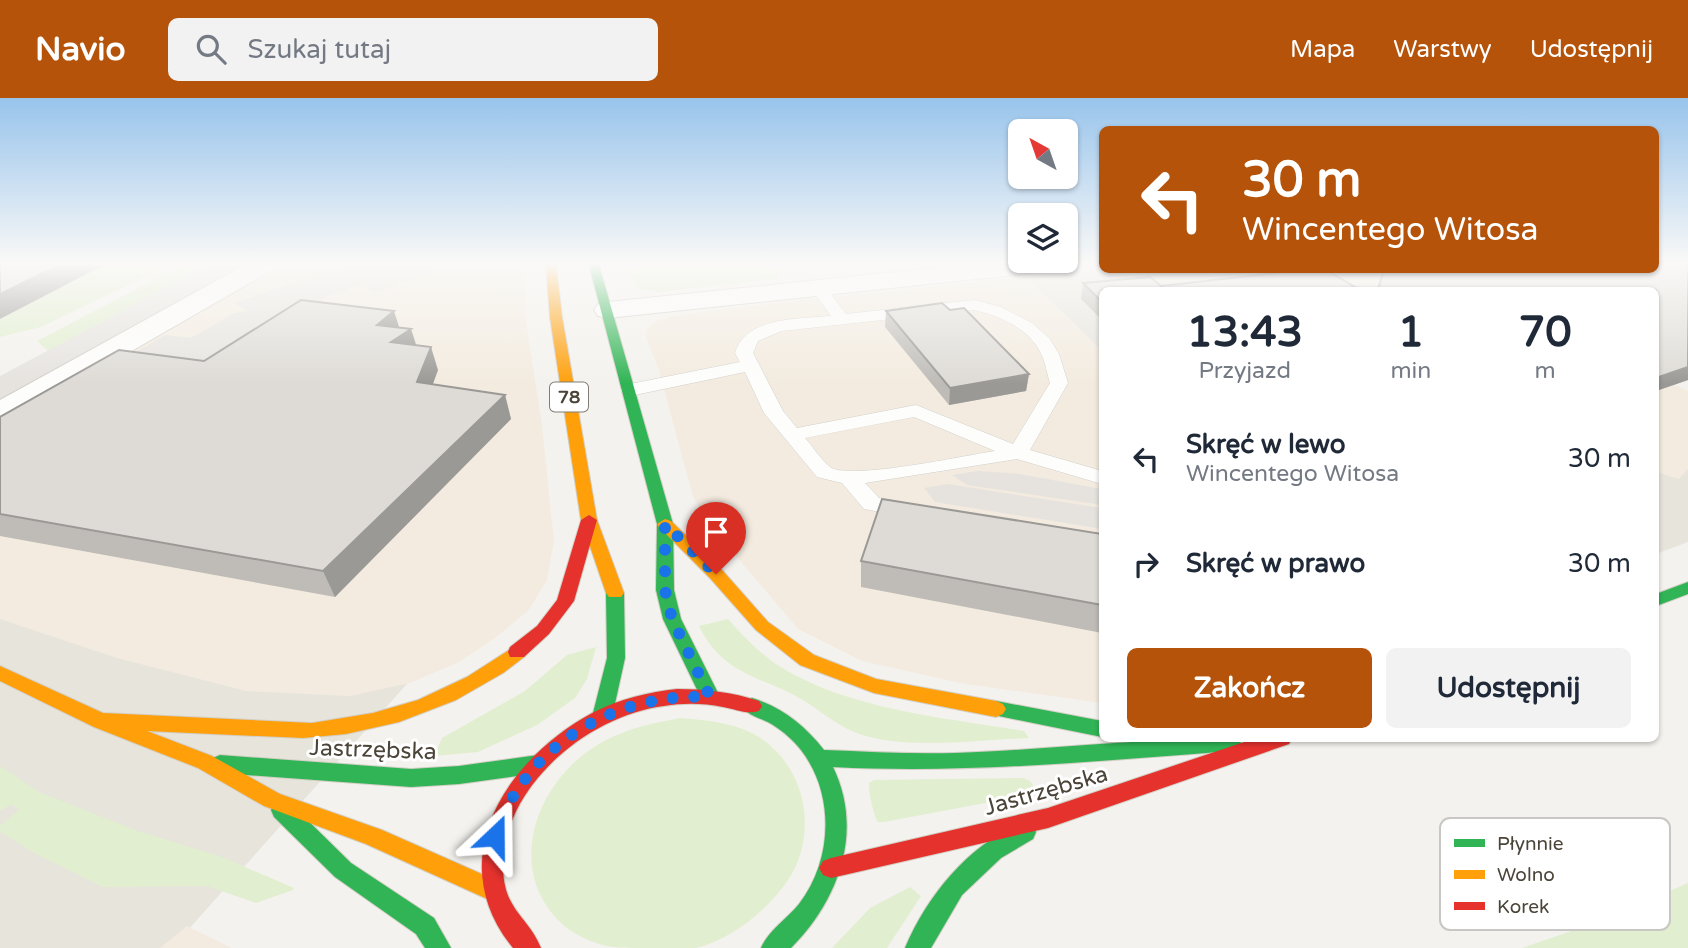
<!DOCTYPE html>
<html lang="pl">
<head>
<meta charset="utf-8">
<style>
	:root { --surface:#fff; --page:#f2f2f3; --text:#1f2937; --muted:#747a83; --accent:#b45309 }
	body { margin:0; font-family:"Varela Round",sans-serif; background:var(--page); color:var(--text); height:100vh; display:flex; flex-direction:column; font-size:26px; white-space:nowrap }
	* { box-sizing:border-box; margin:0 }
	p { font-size:23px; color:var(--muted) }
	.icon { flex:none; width:38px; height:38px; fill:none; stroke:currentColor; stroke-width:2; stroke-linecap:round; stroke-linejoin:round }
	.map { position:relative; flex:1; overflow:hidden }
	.details { position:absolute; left:1099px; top:189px; width:560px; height:455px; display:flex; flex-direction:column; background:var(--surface); border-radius:10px; box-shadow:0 2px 5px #0004 }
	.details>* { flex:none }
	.hud { position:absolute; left:1099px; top:28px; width:560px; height:147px; border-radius:10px; box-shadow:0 2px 5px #0004; background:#b45309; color:#fff; overflow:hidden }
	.needle { width:46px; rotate:320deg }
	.controls { position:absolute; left:1008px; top:21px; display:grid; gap:14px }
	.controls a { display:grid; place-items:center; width:70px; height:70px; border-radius:10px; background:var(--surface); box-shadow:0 2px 5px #0004; font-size:35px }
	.pin { position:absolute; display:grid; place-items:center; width:60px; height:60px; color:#fff; margin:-72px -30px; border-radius:50% 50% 50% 0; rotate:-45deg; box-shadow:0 0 7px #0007 }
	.pin .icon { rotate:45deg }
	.me { position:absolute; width:77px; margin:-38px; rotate:23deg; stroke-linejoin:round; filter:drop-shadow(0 0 5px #0008) }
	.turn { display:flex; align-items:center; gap:24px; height:147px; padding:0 28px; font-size:32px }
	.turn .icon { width:91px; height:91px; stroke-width:2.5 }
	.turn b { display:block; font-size:49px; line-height:60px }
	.eta { display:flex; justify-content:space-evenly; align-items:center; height:119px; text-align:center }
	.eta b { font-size:42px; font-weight:700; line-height:49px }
	.button { display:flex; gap:14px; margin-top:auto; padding:14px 28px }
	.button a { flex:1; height:80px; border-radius:10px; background:var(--accent); color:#fff; font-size:28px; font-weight:700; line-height:80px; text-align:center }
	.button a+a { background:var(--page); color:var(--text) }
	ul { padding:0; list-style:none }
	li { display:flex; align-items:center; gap:21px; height:105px; padding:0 28px }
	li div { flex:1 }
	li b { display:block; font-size:26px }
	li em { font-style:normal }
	header { display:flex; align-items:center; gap:42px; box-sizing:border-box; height:98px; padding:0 35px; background:var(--accent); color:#fff }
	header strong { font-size:33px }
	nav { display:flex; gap:38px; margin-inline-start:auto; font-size:24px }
	.search { width:490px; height:63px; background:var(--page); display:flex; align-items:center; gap:18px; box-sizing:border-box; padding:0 24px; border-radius:10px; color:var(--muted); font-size:26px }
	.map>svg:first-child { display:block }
	.residential { fill:#e7e4dc }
	.commercial { fill:#f3ebdf }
	.green { fill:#e1eecf }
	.parking { fill:#e6e3df }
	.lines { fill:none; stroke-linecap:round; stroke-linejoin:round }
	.lane-casing { stroke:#d2d0cb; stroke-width:1 }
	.street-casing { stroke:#d2d0cb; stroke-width:2 }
	.fast-casing { stroke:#d3cfc5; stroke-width:2 }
	.slow-casing { stroke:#d3cfc5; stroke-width:2 }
	.jam-casing { stroke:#d3cfc5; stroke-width:2 }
	.lane { fill:#fdfdfc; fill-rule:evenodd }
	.street { fill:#fdfdfc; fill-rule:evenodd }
	.fast { fill:#30b455; fill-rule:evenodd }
	.slow { fill:#ff9f0a; fill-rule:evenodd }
	.jam { fill:#e5322d; fill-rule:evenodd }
	.wall { fill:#bfbcb8 }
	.shaded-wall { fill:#9b9996 }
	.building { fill:#dedbd6; stroke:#9b9996; stroke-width:2 }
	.route { stroke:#1a73e8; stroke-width:12; stroke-dasharray:0 21.6 }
	.labels { text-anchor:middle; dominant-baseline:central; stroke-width:6; stroke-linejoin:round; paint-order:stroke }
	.shield { fill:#fff; stroke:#817c74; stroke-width:2 }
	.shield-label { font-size:18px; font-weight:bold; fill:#4b4439 }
	.near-street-label { font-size:23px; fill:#4b4439; stroke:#fff }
	.key { fill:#fff; stroke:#c9c7c4; stroke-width:2 }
	.key-label { font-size:19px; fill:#4b4439 }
</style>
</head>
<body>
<header>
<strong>Navio</strong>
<div class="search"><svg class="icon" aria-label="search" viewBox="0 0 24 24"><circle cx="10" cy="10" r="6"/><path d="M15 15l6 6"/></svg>Szukaj tutaj</div>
<nav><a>Mapa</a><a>Warstwy</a><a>Udostępnij</a></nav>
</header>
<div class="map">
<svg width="1688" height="850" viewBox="0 0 1688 850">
	<rect width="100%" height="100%" fill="#f4f2ee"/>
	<path class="residential" d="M1102,171L1309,172L1346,192H1102V253L1026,179Z
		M1688,357V444L1656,456V367Z
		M0,470L422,569L172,850H0Z"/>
	<path class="commercial" d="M264,167H524L526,224L542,328L554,443L547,482L529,512L495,540L459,564L410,585L350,598L246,593L117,560L0,521V313Z
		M1308,172H1446L1488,192H1344Z
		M1026,179L1102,253V605L965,586L862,563L798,531L714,432L693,399L658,269L646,241V232L657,223L672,218L765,206Z
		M1656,277L1688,293V371L1679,381L1656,374Z
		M187,828L232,850H160Z"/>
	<path class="green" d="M104,167H169L41,229L0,239V221Z
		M183,167H191L199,172L48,253L37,243Z
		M626,167H778L783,174L775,181L658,194L637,190Z
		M728,521C745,540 763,559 784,571C853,612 946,620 1024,633L1029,640C977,642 901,653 854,634C831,624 813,606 790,595C751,577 720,571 699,528Z
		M596,549L587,581L575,600L537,627L478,654L434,658L442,640L525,593L567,557Z
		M680,620C705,622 729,624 752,635C798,659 816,716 798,763C783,801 735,841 696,850C681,850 663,850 648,850C612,850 598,850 568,831C500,776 535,680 604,643C629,630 653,625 680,620Z
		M0,668L39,694L138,733L222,759L294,790L293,792L256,805L207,788L103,789L40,758L0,734V728L19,712L11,706L0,713Z
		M1024,680L1031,684L1034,690L1032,696L884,724H878C874,720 868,691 869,685L874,682Z
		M1688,785V850H1522L1595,825Z
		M910,789L921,798L887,850H832L870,810Z"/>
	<path class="parking" d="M209,167H264L0,313V278Z
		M348,167H452L376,194L359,187L325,199L231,270L131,257L165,237L191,240L234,215L248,213L234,205Z
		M978,373L1020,376L1101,391L1102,407L967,387L952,377Z
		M947,386L1102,410V431L935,404L924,390Z"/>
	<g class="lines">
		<defs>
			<path id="lane" d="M819,185L824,187L846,216L974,202L1001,209L1032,225L1049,240L1059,256L1068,285L1030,352L1102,373V386L1017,361L865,385L879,400L917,407L920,412L917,417L909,419L864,411L842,385L817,379L764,315L745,274L630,298L621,292L630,286L740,264L735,255C745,218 801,221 831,218L811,190ZM974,212C999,217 1032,232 1042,258C1046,266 1047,276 1050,285L1013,346L916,307L797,330L783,313L753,255L758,243L782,233ZM914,319L995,353C967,357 849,383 830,369C821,362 813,349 805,340Z"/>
			<path id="street" d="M245,167H276L272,172L12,322L0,325V302Z
				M964,167H1045L1041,172L1032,175L608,220L598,218L594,212L598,206L608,204Z"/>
			<path id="fast" d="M589,167H599L673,426L674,492L681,521L720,599L717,604L710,606L703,604L663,521L656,492L657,426Z
				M1688,484V496L1656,508V496Z
				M615,489L621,491L624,495L625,560L612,619L609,624L602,627L595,624L592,619L607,560L606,495L609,491Z
				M752,600C783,610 804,627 824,652C875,654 927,657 978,654C1065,650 1152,640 1239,640L1241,645L1238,651L1231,653C1098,663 966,676 833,669C864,733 839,802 791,850H761C768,833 787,821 799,806C833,762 835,696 801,652C793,642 784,634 773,627C763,620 748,619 742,608L745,603Z
				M996,603L1102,623V639L989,616L986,611L989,606Z
				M220,657L411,671L459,668L538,657L545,660L548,666L545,672L538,675L459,686L411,689L220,675L213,672L210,666L213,660Z
				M282,703L290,705L351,765L434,820L451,850H425L416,836L335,779L274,719L271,712L274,705Z
				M1025,724L1033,727L1036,734L1033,741L1001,760L962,797L931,850H905C927,798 970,744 1025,724Z"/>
			<path id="slow" d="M546,167H556L562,219L597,422L624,495L621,499H609L606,495L581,422L550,219Z
				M665,421L671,423L722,472L768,524L814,557L876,581L996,603L1003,606L1006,611L1003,616L996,619L874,595L800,567L756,532L710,480L659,429L657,426Z
				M517,547L524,549L526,554L524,559L503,575L456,602L399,624L346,636L303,640L147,633L212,658L280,696L382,732L502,785L506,793L502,801L494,804L366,746L264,708L198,670L94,629L0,583V568L103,615L312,625L373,615L418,602L467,579Z"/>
			<path id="jam" d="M589,417L597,422L574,503L549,536L524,559H510L508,554L510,549L537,528L557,502L581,422Z
				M677,591C705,591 732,594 759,603L762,608L759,613C747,617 735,611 723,609C703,605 683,605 664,608C589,617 501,689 503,770C504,813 528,818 541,850H513C440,761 507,660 594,614C620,601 649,594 677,591Z
				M1256,640H1292L1289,646L1048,730L831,780L823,777L819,770L823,763L831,760L1048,710Z"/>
		</defs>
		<use href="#lane" class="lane-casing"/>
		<use href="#street" class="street-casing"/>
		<use href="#fast" class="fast-casing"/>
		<use href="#slow" class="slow-casing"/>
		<use href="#jam" class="jam-casing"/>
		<use href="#lane" class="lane"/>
		<use href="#street" class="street"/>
		<use href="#fast" class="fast"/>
		<use href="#slow" class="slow"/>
		<use href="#jam" class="jam"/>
	</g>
	<path class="wall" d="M1382,172H1656L1688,282L1656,293V192H1377Z
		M1083,185L1360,192H1102V222L1081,201Z
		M886,213L1029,276L1026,293L949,307L885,229Z
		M399,230L411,231L416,247L438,272L432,286L505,297L511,321L335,499L0,438V319L204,263Z
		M1102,436V535L861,489V463Z"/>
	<path class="shaded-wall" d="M59,167H104L0,221V196Z
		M394,213L401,235L377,227Z
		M411,231L418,253L391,244Z
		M431,249L438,272L425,308L417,284Z
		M1688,269V282L1656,293V280Z
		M1029,276L1026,293L949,307L950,290Z
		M505,297L511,321L335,499L323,473Z"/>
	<path class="building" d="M0,167H59L0,196Z
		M1656,167H1686L1688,168V269L1656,280V192H1378L1384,172H1656Z
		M1303,172H1326L1360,192H1102V204L1083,185L1150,179L1161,188Z
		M301,202L394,213L377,227L411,231L391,244L431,249L417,284L505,297L323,473L0,416V319L119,252L204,263Z
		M942,205L950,212L964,210L1029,276L950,290L886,213Z
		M882,401L1102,436V507L861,463Z"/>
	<linearGradient id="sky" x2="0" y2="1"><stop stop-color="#98c4ec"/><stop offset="0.58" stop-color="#faf9f7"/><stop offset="1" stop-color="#faf9f7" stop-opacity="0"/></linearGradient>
	<rect width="1688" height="286" fill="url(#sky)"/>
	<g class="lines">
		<path class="route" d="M495,738C525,647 616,594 710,599L672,521L665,492V426L716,476"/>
	</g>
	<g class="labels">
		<rect class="shield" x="550" y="284.5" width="38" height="29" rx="5"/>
		<g class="shield-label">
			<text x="569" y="299">78</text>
		</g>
		<g class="near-street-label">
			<text transform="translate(373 652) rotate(2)">Jastrzębska</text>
			<text transform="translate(1046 693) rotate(-16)">Jastrzębska</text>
		</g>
	</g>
	<rect x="1440" y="720" width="230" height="112" rx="10" class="key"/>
	<rect x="1454" y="741" width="31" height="8" fill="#30b455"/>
	<rect x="1454" y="772" width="31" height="9" fill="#ff9f0a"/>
	<rect x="1454" y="804" width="31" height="8" fill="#e5322d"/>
	<g class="key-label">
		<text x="1497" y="752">Płynnie</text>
		<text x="1497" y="783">Wolno</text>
		<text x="1497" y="815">Korek</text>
	</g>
</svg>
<div class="controls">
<a><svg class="needle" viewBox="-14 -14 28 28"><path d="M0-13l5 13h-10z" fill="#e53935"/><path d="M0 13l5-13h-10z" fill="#747a83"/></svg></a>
<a><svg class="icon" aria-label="layers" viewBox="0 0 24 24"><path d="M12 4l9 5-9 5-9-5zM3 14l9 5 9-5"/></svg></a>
</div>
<div class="pin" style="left:716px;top:476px;background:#d93025"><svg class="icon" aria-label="arrive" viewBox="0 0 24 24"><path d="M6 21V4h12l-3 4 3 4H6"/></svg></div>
<svg class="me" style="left:495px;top:738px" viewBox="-20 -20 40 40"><path d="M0-17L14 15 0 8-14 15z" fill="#1a73e8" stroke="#fff" stroke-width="4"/></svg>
<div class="hud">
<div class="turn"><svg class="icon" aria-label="left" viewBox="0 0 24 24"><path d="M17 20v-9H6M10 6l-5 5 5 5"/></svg><div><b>30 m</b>Wincentego Witosa</div></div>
</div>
<section class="details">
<div class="eta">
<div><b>13:43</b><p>Przyjazd</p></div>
<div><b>1</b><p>min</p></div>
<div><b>70</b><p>m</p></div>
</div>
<ul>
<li><svg class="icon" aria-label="left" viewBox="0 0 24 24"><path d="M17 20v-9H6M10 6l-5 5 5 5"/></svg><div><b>Skręć w lewo</b><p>Wincentego Witosa</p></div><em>30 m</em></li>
<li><svg class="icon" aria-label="right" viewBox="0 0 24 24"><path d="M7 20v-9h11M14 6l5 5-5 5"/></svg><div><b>Skręć w prawo</b></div><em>30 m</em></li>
</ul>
<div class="button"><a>Zakończ</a><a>Udostępnij</a></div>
</section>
</div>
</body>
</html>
